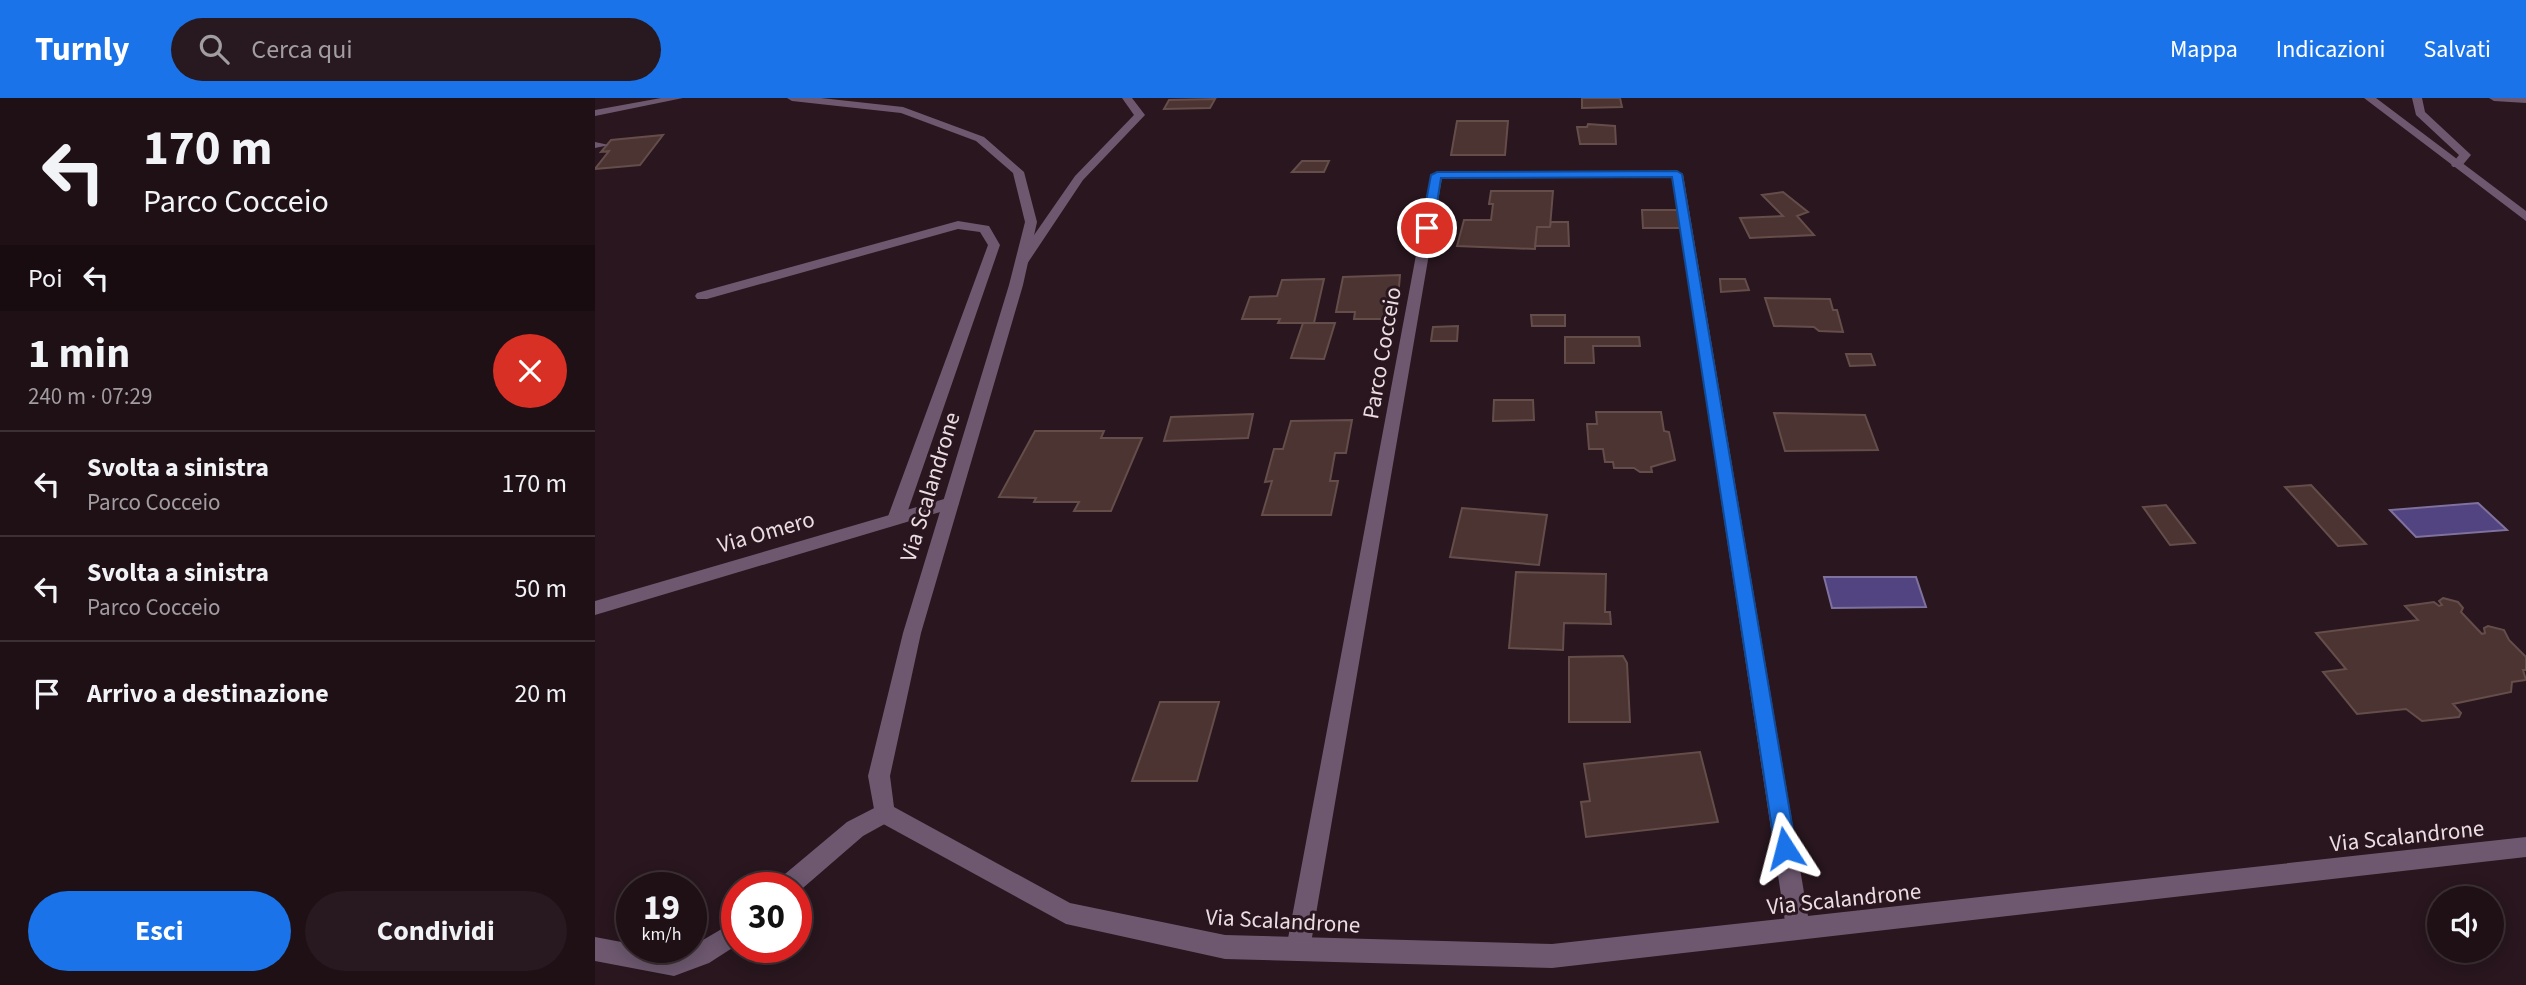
<!DOCTYPE html>
<html lang="it">
<head>
<meta charset="utf-8">
<style>
	:root { --surface:#1f1016; --page:#27191f; --text:#f1f3f6; --muted:#a19da1; --line:#3c3035; --accent:#1a73e8 }
	body { margin:0; font-family:"Source Sans 3",sans-serif; background:var(--page); color:var(--text); height:100vh; display:flex; flex-direction:column; font-size:26px; white-space:nowrap }
	* { box-sizing:border-box; margin:0 }
	p { font-size:23px; color:var(--muted) }
	.icon { flex:none; width:38px; height:38px; fill:none; stroke:currentColor; stroke-width:2; stroke-linecap:round; stroke-linejoin:round }
	.map { position:relative; flex:1; overflow:hidden }
	.panel { display:flex; flex-direction:column; background:var(--surface); width:595px }
	.panel>* { flex:none }
	.guide { background:#1f1016; color:var(--text); overflow:hidden }
	.controls { position:absolute; left:1832px; top:788px; display:grid; gap:14px }
	.controls a { display:grid; place-items:center; width:77px; height:77px; border-radius:50%; background:var(--surface); box-shadow:0 4px 18px #0003,0 0 0 2px var(--line); font-size:35px }
	.speed { position:absolute; left:21px; top:774px; display:flex; gap:14px; font-size:35px; font-weight:700; text-align:center }
	.speed>* { display:grid; place-content:center; width:91px; height:91px; border-radius:50%; background:var(--surface); box-shadow:0 4px 18px #0003,0 0 0 2px var(--line); line-height:1 }
	.speed small { font-size:18px; font-weight:400 }
	.speed .limit { border:10px solid #d22; background:#fff; color:#111 }
	.pin { position:absolute; display:grid; place-items:center; width:60px; height:60px; color:#fff; margin:-30px; border:4px solid #fff; border-radius:50%; box-shadow:0 2px 7px #0007 }
	.me { position:absolute; width:77px; margin:-38px; rotate:351deg; stroke-linejoin:round; filter:drop-shadow(0 0 5px #0008) }
	.turn { display:flex; align-items:center; gap:24px; height:147px; padding:0 28px; font-size:32px }
	.turn .icon { width:91px; height:91px; stroke-width:2.5 }
	.turn b { display:block; font-size:49px; line-height:60px }
	.then { display:flex; align-items:center; height:66px; padding:0 28px; background:#0003; gap:14px; font-size:26px }
	.round { display:grid; place-items:center; flex:none; width:74px; height:74px; border-radius:37px; background:var(--page) }
	.summary { display:flex; align-items:center; justify-content:space-between; height:119px; padding:0 28px }
	h1 { font-size:42px; font-weight:700; line-height:52px }
	.action { display:flex; gap:14px; margin-top:auto; padding:14px 28px }
	.action a { flex:1; height:80px; border-radius:42px; background:var(--accent); color:#fff; font-size:28px; font-weight:700; line-height:80px; text-align:center }
	.action a+a { background:var(--page); color:var(--text) }
	ul { padding:0; list-style:none }
	li { display:flex; align-items:center; gap:21px; height:105px; padding:0 28px; border-top:2px solid var(--line) }
	li div { flex:1 }
	li b { display:block; font-size:26px }
	li em { font-style:normal }
	header { display:flex; align-items:center; gap:42px; box-sizing:border-box; height:98px; padding:0 35px; background:var(--accent); color:#fff }
	header strong { font-size:33px }
	nav { display:flex; gap:38px; margin-inline-start:auto; font-size:24px }
	.search { width:490px; height:63px; background:var(--page); display:flex; align-items:center; gap:18px; box-sizing:border-box; padding:0 24px; border-radius:38px; color:var(--muted); font-size:26px }
	main { display:flex; flex:1; min-height:0 }
	.map>svg:first-child { display:block }
	.water { fill:#514481; stroke:#7f729e; stroke-width:2 }
	.building { fill:#4b3432; stroke:#654d4a; stroke-width:2 }
	.lines { fill:none; stroke-linecap:round; stroke-linejoin:round }
	.service { fill:#6d586f; fill-rule:evenodd }
	.minor { fill:#6d586f; fill-rule:evenodd }
	.tertiary { fill:#6d586f; fill-rule:evenodd }
	.route { fill:#1a73e8; stroke:#114b97; stroke-width:2 }
	.labels { text-anchor:middle; dominant-baseline:central; stroke-width:6; stroke-linejoin:round; paint-order:stroke }
	.street-label { font-size:23px; fill:#ebdde2; stroke:#29161e }
</style>
</head>
<body>
<header>
<strong>Turnly</strong>
<div class="search"><svg class="icon" aria-label="search" viewBox="0 0 24 24"><circle cx="10" cy="10" r="6"/><path d="M15 15l6 6"/></svg>Cerca qui</div>
<nav><a>Mappa</a><a>Indicazioni</a><a>Salvati</a></nav>
</header>
<main>
<section class="panel">
<div class="guide">
<div class="turn"><svg class="icon" aria-label="left" viewBox="0 0 24 24"><path d="M17 20v-9H6M10 6l-5 5 5 5"/></svg><div><b>170 m</b>Parco Cocceio</div></div>
<div class="then">Poi<svg class="icon" aria-label="left" viewBox="0 0 24 24"><path d="M17 20v-9H6M10 6l-5 5 5 5"/></svg></div>
</div>
<div class="summary"><div><h1>1 min</h1><p>240 m · 07:29</p></div><a class="round" style="background:#d93025;color:#fff"><svg class="icon" aria-label="close" viewBox="0 0 24 24"><path d="M6 6l12 12M18 6L6 18"/></svg></a></div>
<ul>
<li><svg class="icon" aria-label="left" viewBox="0 0 24 24"><path d="M17 20v-9H6M10 6l-5 5 5 5"/></svg><div><b>Svolta a sinistra</b><p>Parco Cocceio</p></div><em>170 m</em></li>
<li><svg class="icon" aria-label="left" viewBox="0 0 24 24"><path d="M17 20v-9H6M10 6l-5 5 5 5"/></svg><div><b>Svolta a sinistra</b><p>Parco Cocceio</p></div><em>50 m</em></li>
<li><svg class="icon" aria-label="arrive" viewBox="0 0 24 24"><path d="M6 21V4h12l-3 4 3 4H6"/></svg><div><b>Arrivo a destinazione</b></div><em>20 m</em></li>
</ul>
<div class="action"><a>Esci</a><a>Condividi</a></div>
</section>
<div class="map">
<svg width="1931" height="887" viewBox="0 0 1931 887">
	<rect width="100%" height="100%" fill="#29161e"/>
	<path class="water" d="M1883,405L1912,432L1821,439L1795,412Z
		M1229,479H1321L1331,509L1237,510Z"/>
	<path class="building" d="M987,0H1025L1027,9L987,10Z
		M620,1L615,10L569,11L574,2Z
		M862,23H913L910,57H856Z
		M993,26L1020,28L1021,46H985L982,29H992Z
		M68,37L45,67L0,71L14,53L6,54L16,42Z
		M707,63H734L729,74H697Z
		M896,93H958L955,129H942L940,151L862,148L869,122H896L898,106H894Z
		M1188,94L1213,114L1202,118L1219,137L1155,140L1145,120L1188,118L1167,97Z
		M1047,112H1086L1089,130H1048Z
		M956,124H973L974,148H940L942,129H955Z
		M805,177L802,212H794L793,221H759L760,214H741L748,179Z
		M729,181L719,225H683L685,221H647L655,199L682,198L687,182Z
		M1125,181H1150L1154,192L1126,194Z
		M1170,200L1235,201L1238,212H1242L1248,234L1224,233L1219,229L1179,228Z
		M936,217H970V228H937Z
		M708,225H740L729,261L696,260Z
		M863,228L862,243H836L838,229Z
		M970,239H1044L1045,248H998L999,265H970Z
		M1251,256H1276L1280,267L1255,268Z
		M899,302H938L939,322L898,323Z
		M1001,314H1066L1069,333L1074,334L1080,362L1056,369L1057,374H1045L1039,370H1019L1018,364H1010L1008,351H994L992,326H1002Z
		M1179,315L1270,317L1283,352L1190,353Z
		M658,316L653,340L569,343L576,319Z
		M757,322L751,355H740L735,383H743L736,417H667L677,383L670,384L679,351H688L696,323Z
		M440,333H509L506,340H547L516,413H479L484,404H439L441,400L404,399Z
		M1716,387L1771,446L1743,448L1690,389Z
		M1571,407L1600,445L1575,447L1548,409Z
		M867,410L952,417L944,467L855,459Z
		M921,474L1011,476L1010,514H1015L1016,526L969,525L968,552L914,550Z
		M1848,500L1863,504L1868,510L1866,514L1887,536L1890,535L1889,530L1893,528L1909,532L1914,542L1931,559V572H1928L1931,582L1917,584L1916,594L1858,606L1866,615L1864,619L1827,623L1811,611L1762,616L1728,574L1751,571L1721,535L1823,522L1810,508L1839,504L1844,508L1847,507L1844,503Z
		M1028,558L1032,565L1035,624H974V559Z
		M565,604H624L602,683H537Z
		M1105,654L1123,724L991,739L986,704L995,703L989,666Z"/>
	<g class="lines">
		<path class="service" d="M0,44L14,47L0,50Z
			M363,123L394,128L405,147L310,421L301,427L292,421L393,147L385,134L363,131L112,201H102L100,198L102,195Z"/>
		<path class="minor" d="M66,0H88L0,18V12Z
			M527,0H537L550,17L488,82L432,166H422L421,163L480,78L539,17Z
			M1817,0H1827L1830,14L1874,55L1876,57L1866,69H1858L1856,67L1864,57L1821,17Z
			M1894,0H1931V5L1899,3Z
			M842,74L1082,73L1088,76L1215,830L1211,838L1203,841L1195,838L1191,830L1077,79L847,80L715,851L712,859L703,863L694,859L691,851L836,77Z
			M356,399L362,401L364,405L362,409L0,517V503Z
			M289,705L297,708L300,715L297,722L268,738L201,796V789H181L184,781L252,724Z
			M142,822V847L114,865L79,878L0,863V839L37,846V849L79,854L96,849Z"/>
		<path class="tertiary" d="M192,0H226L308,9L389,39L429,74L442,124L428,187L326,535L295,678L299,709L475,805L630,837L957,846L1931,739V759L957,870L630,861L471,826L281,722L273,678L308,535L414,187L430,124L418,75L381,43L306,15L197,3Z
			M1769,0H1781L1931,113V123Z"/>
	</g>
	<path class="route" d="M1082,73L1087,76L1201,750L1198,756L1190,759L1183,756L1180,750L1077,79L846,80L838,130L832,133L826,130L836,77L842,74Z"/>
	<g class="labels">
		<g class="street-label">
			<text transform="translate(787 255) rotate(-80)">Parco Cocceio</text>
			<text transform="translate(335 389) rotate(-73)">Via Scalandrone</text>
			<text transform="translate(171 434) rotate(-16)">Via Omero</text>
			<text transform="translate(1812 738) rotate(-6)">Via Scalandrone</text>
			<text transform="translate(1249 801) rotate(-6)">Via Scalandrone</text>
			<text transform="translate(688 823) rotate(3)">Via Scalandrone</text>
		</g>
	</g>
</svg>
<div class="controls">
<a><svg class="icon" aria-label="sound" viewBox="0 0 24 24"><path d="M4 9h4l5-4v14l-5-4H4zM17 9q2 3 0 6"/></svg></a>
</div>
<div class="speed"><div>19<small>km/h</small></div><div class="limit">30</div></div>
<div class="pin" style="left:832px;top:130px;background:#d93025"><svg class="icon" aria-label="arrive" viewBox="0 0 24 24"><path d="M6 21V4h12l-3 4 3 4H6"/></svg></div>
<svg class="me" style="left:1190px;top:750px" viewBox="-20 -20 40 40"><path d="M0-17L14 15 0 8-14 15z" fill="#1a73e8" stroke="#fff" stroke-width="4"/></svg>
</div>
</main>
</body>
</html>
